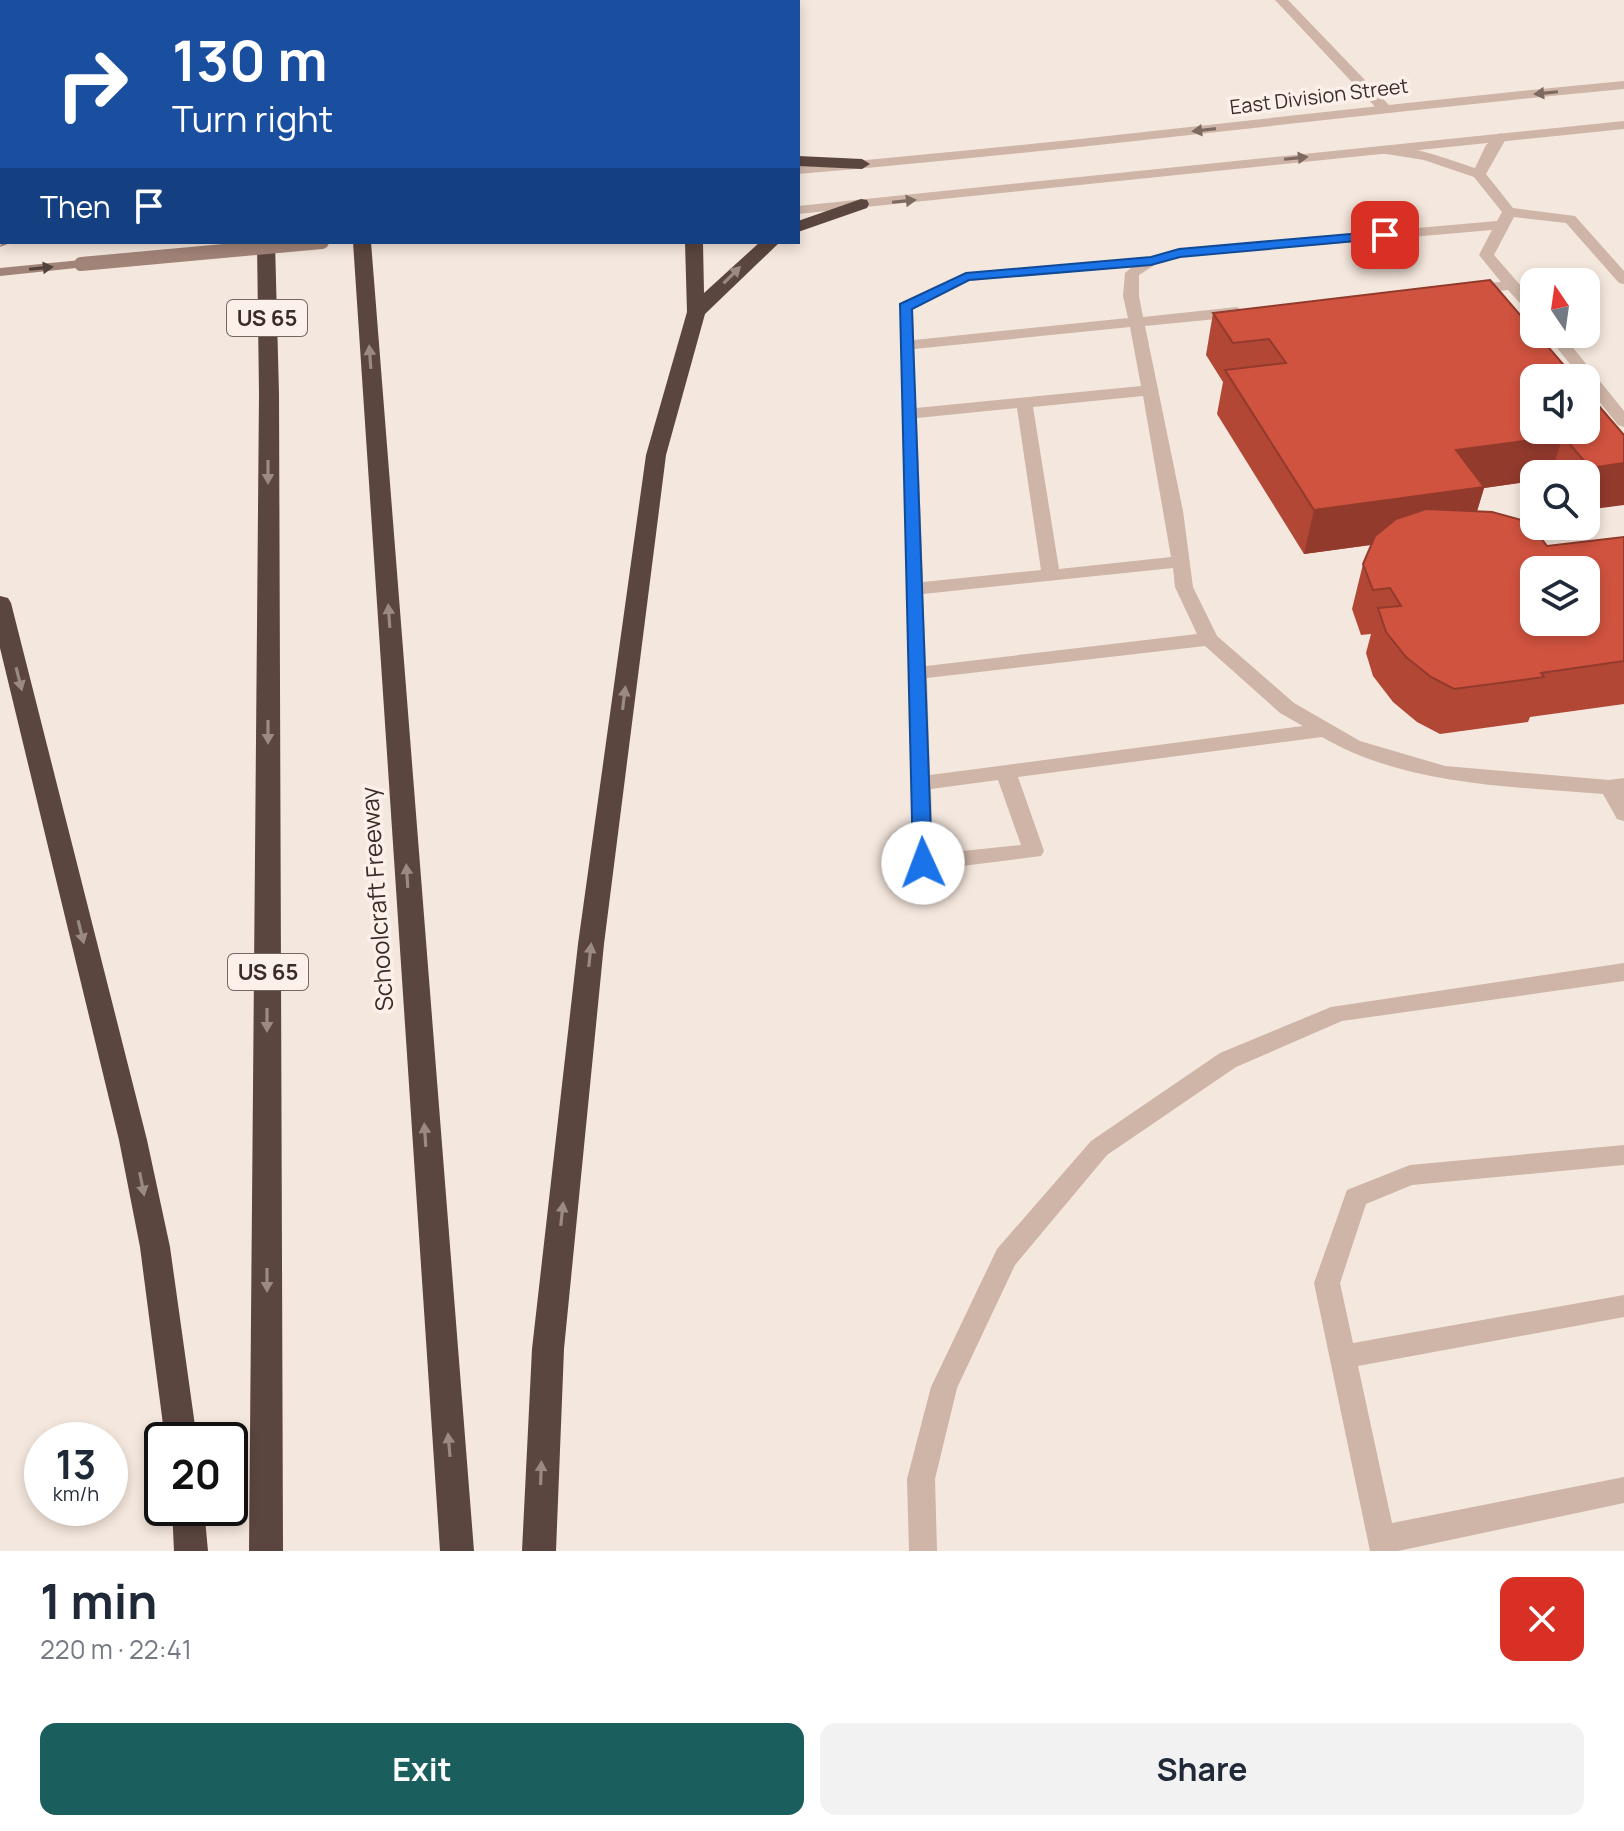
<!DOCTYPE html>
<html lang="en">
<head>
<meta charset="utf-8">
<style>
	:root { --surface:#fff; --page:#f2f2f3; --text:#1f2937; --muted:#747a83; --accent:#1a5f5d }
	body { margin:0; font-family:Manrope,sans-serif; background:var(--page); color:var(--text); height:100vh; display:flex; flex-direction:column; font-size:30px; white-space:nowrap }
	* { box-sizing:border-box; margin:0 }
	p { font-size:26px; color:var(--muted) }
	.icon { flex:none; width:44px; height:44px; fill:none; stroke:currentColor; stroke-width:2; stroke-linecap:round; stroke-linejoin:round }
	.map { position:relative; height:1551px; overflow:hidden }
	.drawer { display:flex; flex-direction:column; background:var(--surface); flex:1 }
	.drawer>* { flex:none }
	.banner { position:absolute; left:0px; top:0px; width:800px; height:244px; box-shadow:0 4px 12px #0003; background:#1a4fa0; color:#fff; overflow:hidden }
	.needle { width:52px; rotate:347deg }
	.buttons { position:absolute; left:1520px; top:268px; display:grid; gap:16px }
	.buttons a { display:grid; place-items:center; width:80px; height:80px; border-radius:16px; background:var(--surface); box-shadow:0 4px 12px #0003; font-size:40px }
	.speed { position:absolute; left:24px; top:1422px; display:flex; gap:16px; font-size:40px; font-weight:700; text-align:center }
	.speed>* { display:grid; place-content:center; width:104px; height:104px; border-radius:50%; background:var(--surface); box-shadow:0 4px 12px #0003; line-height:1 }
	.speed small { font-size:20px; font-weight:400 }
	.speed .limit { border:4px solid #111; border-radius:12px; background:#fff; color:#111 }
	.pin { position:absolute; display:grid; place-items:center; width:68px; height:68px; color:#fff; margin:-34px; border-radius:16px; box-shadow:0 4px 12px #0006 }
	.me { position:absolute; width:88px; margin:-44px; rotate:358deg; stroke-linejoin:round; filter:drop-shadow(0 0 6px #0008) }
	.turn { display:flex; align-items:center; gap:28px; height:168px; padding:0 40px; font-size:36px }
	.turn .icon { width:104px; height:104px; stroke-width:2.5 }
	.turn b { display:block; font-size:56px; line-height:68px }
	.then { display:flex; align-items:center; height:76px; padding:0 40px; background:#0003; gap:16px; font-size:30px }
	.round { display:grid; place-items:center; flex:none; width:84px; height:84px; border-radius:16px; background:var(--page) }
	.overview { display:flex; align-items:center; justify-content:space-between; height:136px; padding:0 40px }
	h1 { font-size:48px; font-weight:700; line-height:60px }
	.action { display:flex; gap:16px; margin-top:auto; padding:16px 40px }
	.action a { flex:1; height:92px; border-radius:16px; background:var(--accent); color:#fff; font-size:32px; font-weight:700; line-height:92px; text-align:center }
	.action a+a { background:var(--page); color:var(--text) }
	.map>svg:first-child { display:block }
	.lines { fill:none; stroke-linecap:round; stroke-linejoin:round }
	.service { fill:#ceb5a7; fill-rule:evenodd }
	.tertiary { fill:#ceb5a7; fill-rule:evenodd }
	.secondary { fill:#a28378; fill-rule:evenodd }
	.motorway { fill:#5b453f; fill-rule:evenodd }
	.secondary-bridge { stroke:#a28378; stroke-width:14 }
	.wall { fill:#b34736 }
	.shaded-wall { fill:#923a2c }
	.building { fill:#d0533f; stroke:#923a2c; stroke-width:2; fill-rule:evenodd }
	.oneway { fill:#7d6a61 }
	.oneway2 { fill:#54423c }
	.oneway3 { fill:#9b8a83 }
	.route { fill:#1a73e8; stroke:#114b97; stroke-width:2 }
	.labels { text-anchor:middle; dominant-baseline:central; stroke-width:7; stroke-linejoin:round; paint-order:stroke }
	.far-street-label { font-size:20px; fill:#3a2c28; stroke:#fbf1ea }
	.shield { fill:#fbf1ea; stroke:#746762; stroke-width:2 }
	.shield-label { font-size:22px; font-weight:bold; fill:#3a2c28 }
	.street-label { font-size:24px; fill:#3a2c28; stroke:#fbf1ea }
</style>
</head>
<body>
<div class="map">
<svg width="1624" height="1551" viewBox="0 0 1624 1551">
	<rect width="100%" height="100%" fill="#f4e7dd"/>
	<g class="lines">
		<path class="service" d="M1275,0H1288L1389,105V111H1379Z
			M1500,133L1507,137L1486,174L1513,208L1575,216L1624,271V284L1619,283L1566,223L1514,217L1494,255L1534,301V315L1529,313L1508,290L1471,294L1463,289L1471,284L1501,282L1479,255L1492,230L1180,257L1156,264L1139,275V296L1143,317L1237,307L1245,312L1237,317L1145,326L1183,511L1193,587L1217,636L1294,703L1360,741L1445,766L1609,780L1624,778V821L1617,819L1603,794C1509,786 1406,786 1322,737L1018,777L1044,851L1041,856L923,871L916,868L913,863L900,304L966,273L1149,257L1179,249L1497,221L1502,212L1474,177L1424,160L1380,153L1373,149C1390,137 1454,161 1475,168L1486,145ZM1132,267L1125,273L1123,296L1128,318L914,340L913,309L969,281ZM1130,327L1141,386L916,408L914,349ZM1143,396L1171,557L1059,569L1033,407ZM1017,408L1041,570L923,582L917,418ZM1173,568L1175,587L1197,634L926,666L923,594ZM1205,646L1280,713L1303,726L930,775L927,678ZM998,780L1021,845L933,854L931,789Z
			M1546,334H1562L1624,411V427L1618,425L1586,385V378H1581Z
			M1624,1145V1165L1412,1185L1366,1204L1340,1283L1353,1343L1624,1295V1317L1358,1366L1392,1523L1624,1477V1503L1398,1551H1370L1314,1283L1347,1190L1410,1165Z"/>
		<path class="tertiary" d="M1624,81V89C1348,115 1074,151 798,174V166C1074,143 1348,107 1624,81Z
			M1624,121V129L798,214V206Z
			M1624,963V981L1342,1021L1236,1067L1107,1155L1015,1265L957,1388L935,1479L937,1551H909L907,1479L931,1387L997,1249L1091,1141L1220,1053L1331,1007Z"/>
		<path class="secondary" d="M2,238V242H13L0,247Z
			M81,260L88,264L86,267L0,276V268Z"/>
		<path class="motorway" d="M258,0H272V2H258Z
			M338,0H352V2H338Z
			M532,0H546L547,2H533Z
			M2,99V111L0,112V100Z
			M798,156L862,159L870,164L862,169L798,166Z
			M861,199L867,200L869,204L867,208L798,232V221Z
			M257,242H275L279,394L283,1551H249L259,394Z
			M353,242H371L474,1551H440Z
			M685,242H703L704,293L760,242H780L705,314L666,455L604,944L564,1349L556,1551H522L532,1349L578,944L646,455L687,312Z
			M0,596L8,598L11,603L147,1140L170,1247L197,1440H165L140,1247L119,1140L0,648Z
			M172,1508H204L208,1551H174Z"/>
		<path class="secondary-bridge" d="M81,264L322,242"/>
	</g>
	<path class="wall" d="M1213,313L1624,435L1586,510V474H1534V481L1484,488L1477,511L1547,546L1624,537V704L1530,717L1528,722L1440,734L1417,722L1393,702L1373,676L1366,653L1371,634L1361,635L1352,609L1363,564L1371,545L1304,554L1217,414L1223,382L1206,355Z"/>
	<path class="shaded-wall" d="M1563,436L1551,474H1534V481L1484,488L1471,531L1304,554L1314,510L1456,450Z
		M1624,463V505L1586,510V479L1590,468Z"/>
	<path class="building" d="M1490,280L1534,331V334H1537L1575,378H1534V430H1586V391L1624,435V463L1590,468L1563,436L1456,450L1484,487L1314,510L1225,370L1286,363L1269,339L1233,343L1213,313Z
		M1426,509L1492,512L1529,522L1547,546L1624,537V661L1541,673L1544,677L1454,689L1431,677L1406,657L1386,632L1378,608L1401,606L1390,588L1373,590L1363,564L1375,536L1396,519ZM1534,570H1586V622H1534Z"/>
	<defs><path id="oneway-solid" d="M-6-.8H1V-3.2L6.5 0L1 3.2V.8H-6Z" transform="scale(2)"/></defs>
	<g class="oneway">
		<use href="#oneway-solid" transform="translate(1546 93) rotate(174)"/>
		<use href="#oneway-solid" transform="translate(1204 130) rotate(173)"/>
		<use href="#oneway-solid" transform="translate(1296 158) rotate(-6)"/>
		<use href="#oneway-solid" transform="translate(904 201) rotate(-6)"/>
	</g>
	<use class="oneway2" href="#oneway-solid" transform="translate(41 268) rotate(-6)"/>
	<g class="oneway3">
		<use href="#oneway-solid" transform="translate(732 275) rotate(-45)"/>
		<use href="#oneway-solid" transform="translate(370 357) rotate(-94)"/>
		<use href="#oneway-solid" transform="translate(268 472) rotate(90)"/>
		<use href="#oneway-solid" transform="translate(389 616) rotate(-94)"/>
		<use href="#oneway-solid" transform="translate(19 679) rotate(76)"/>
		<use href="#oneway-solid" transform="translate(624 698) rotate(-83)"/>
		<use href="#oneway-solid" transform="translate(268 732) rotate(90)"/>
		<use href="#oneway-solid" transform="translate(407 876) rotate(-94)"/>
		<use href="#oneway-solid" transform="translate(81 932) rotate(76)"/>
		<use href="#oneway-solid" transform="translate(590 955) rotate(-84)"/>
		<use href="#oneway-solid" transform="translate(267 1020) rotate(90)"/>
		<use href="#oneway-solid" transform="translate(425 1135) rotate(-94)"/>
		<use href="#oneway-solid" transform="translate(142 1184) rotate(79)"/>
		<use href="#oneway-solid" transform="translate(562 1214) rotate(-84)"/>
		<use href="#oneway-solid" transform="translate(267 1280) rotate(90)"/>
		<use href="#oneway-solid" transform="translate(449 1445) rotate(-95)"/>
		<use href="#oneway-solid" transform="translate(541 1473) rotate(-88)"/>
	</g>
	<path class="route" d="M1385,231L1389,232V238L1180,257L1151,265L969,280L912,309L932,863L930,868H916L913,863L900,304L966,273L1151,257L1179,249Z"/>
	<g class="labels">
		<g class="far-street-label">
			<text transform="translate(1319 96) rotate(-7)">East Division Street</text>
		</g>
		<g class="shield">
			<rect x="227" y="300" width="80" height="36" rx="6"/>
			<rect x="228" y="954" width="80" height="36" rx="6"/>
		</g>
		<g class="shield-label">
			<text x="267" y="318">US 65</text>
			<text x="268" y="972">US 65</text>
		</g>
		<g class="street-label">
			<text transform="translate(376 899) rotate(-94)">Schoolcraft Freeway</text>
		</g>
	</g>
</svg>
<div class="buttons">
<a><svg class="needle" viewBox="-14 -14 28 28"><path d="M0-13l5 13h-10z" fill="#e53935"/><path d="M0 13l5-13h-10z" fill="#747a83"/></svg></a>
<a><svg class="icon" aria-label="sound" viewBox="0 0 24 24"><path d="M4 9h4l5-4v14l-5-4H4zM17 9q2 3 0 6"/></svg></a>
<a><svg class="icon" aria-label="search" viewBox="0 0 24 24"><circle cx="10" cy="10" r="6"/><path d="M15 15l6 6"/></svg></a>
<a><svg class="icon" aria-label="layers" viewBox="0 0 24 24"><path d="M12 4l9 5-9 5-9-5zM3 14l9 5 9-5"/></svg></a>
</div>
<div class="speed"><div>13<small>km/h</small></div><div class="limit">20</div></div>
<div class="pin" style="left:1385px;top:235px;background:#d93025"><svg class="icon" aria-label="arrive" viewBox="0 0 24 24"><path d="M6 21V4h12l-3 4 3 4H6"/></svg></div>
<svg class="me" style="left:923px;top:863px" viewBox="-20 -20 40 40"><circle r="19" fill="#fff"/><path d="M0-13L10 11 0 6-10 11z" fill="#1a73e8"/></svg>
<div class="banner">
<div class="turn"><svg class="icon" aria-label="right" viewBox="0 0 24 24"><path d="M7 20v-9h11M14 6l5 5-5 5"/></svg><div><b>130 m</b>Turn right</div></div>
<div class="then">Then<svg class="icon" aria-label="arrive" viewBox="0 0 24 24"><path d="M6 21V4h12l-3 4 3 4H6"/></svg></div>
</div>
</div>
<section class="drawer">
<div class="overview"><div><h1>1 min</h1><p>220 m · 22:41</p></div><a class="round" style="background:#d93025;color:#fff"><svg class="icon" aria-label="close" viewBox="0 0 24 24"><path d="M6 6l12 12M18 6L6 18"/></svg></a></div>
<div class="action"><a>Exit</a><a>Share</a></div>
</section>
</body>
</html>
